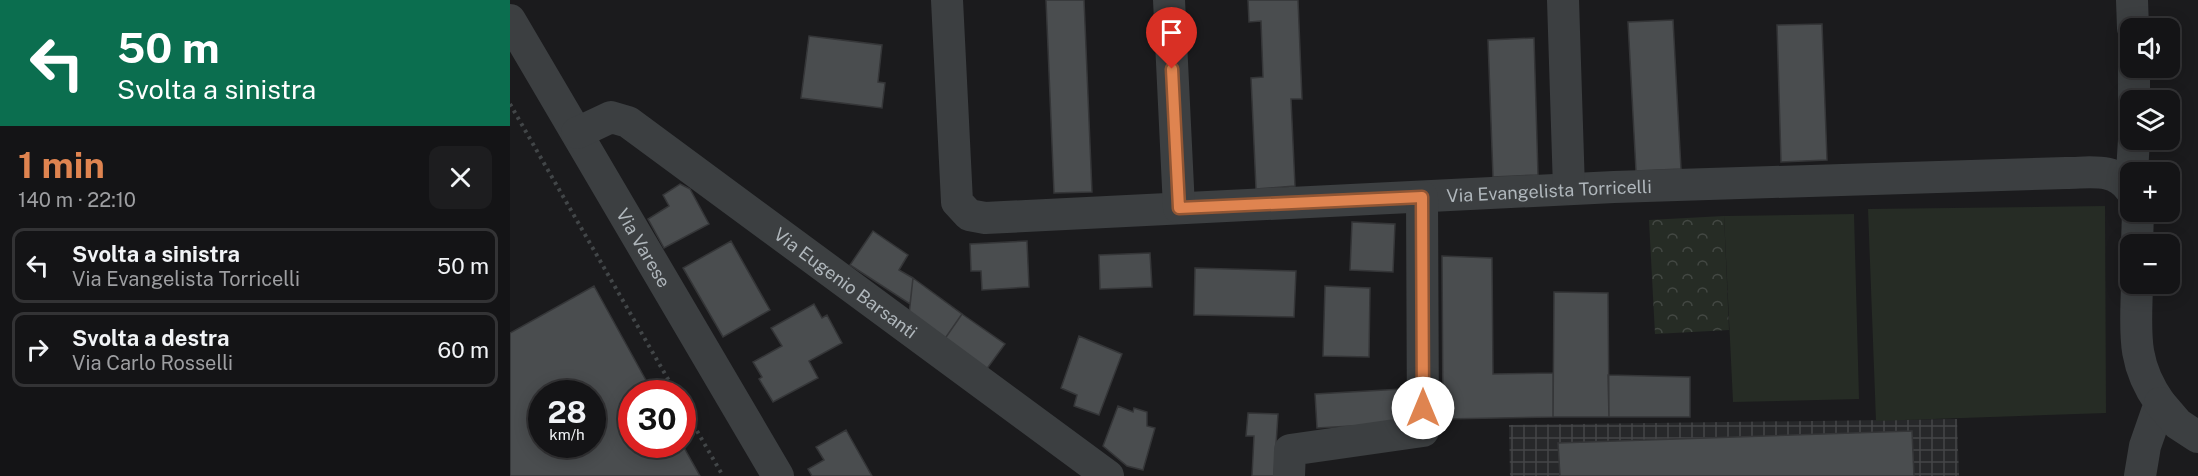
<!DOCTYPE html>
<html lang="it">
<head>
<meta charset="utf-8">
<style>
	:root { --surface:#141416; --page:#1d1d1f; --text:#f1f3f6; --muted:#9d9ea1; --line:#333335; --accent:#df8450 }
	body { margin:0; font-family:"Public Sans",sans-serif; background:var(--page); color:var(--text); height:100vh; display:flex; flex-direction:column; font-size:22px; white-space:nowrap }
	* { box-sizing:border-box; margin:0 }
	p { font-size:20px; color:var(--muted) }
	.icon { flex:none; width:33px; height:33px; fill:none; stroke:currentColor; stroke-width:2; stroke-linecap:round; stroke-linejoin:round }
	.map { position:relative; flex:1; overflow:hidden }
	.side { display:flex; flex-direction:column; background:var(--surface); width:510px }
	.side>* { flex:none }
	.top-card { background:#0b6e4f; color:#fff; overflow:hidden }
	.controls { position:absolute; left:1610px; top:18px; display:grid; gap:12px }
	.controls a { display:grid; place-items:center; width:60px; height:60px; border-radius:12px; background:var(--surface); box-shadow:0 3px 15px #0003,0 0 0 2px var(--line); font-size:30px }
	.speed { position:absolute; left:18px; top:380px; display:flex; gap:12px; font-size:30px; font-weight:700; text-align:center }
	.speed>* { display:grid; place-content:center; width:78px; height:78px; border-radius:50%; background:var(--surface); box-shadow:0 3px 15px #0003,0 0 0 2px var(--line); line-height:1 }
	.speed small { font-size:15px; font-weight:400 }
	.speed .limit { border:9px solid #d22; background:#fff; color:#111 }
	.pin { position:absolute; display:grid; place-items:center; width:51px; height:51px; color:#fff; margin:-62px -26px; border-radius:50% 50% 50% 0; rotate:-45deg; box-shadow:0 0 6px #0007 }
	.pin .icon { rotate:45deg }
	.me { position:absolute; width:66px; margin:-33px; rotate:0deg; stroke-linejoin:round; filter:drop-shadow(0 0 4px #0008) }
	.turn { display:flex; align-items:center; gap:21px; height:126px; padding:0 18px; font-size:27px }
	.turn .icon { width:78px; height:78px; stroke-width:2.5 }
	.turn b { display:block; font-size:42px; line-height:51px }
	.round { display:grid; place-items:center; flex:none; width:63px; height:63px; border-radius:12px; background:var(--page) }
	.overview { display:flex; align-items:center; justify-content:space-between; height:102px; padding:0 18px }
	h1 { font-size:36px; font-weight:700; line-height:45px; color:var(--accent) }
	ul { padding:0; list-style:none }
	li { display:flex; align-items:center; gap:18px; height:75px; margin:0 12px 9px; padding:0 6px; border:3px solid var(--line); border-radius:12px }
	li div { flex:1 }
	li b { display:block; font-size:22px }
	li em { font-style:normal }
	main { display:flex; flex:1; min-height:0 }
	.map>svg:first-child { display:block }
	.industrial { fill:url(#industrial-grid) }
	.grass { fill:#262c25 }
	.park { fill:url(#park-crowns) }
	.building { fill:#4a4d4f; stroke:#353638; stroke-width:1.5; fill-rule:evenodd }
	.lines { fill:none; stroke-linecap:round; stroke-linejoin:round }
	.path { stroke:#424648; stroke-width:4; stroke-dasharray:3 4.5; stroke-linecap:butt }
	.minor { stroke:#3c3f41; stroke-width:32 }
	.route-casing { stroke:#915634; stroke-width:15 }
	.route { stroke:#df8450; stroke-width:10 }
	.labels { text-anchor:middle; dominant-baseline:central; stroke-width:6; stroke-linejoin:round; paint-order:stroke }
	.street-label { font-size:18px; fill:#afb6bb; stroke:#161618 }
</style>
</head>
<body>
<main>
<section class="side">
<div class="top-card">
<div class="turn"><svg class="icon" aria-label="left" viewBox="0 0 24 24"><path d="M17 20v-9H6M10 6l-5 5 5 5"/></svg><div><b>50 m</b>Svolta a sinistra</div></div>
</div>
<div class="overview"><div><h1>1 min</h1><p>140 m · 22:10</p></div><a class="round"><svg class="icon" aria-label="close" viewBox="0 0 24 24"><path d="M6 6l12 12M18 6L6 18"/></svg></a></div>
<ul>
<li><svg class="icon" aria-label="left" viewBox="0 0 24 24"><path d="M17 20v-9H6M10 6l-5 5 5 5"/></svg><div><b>Svolta a sinistra</b><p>Via Evangelista Torricelli</p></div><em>50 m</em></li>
<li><svg class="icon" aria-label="right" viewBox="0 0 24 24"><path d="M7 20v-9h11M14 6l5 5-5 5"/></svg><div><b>Svolta a destra</b><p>Via Carlo Rosselli</p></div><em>60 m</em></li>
</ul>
</section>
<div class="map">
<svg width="1688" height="476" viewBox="0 0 1688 476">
	<defs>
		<pattern id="industrial-grid" width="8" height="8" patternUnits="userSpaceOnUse" patternTransform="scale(1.5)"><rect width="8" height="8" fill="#27282a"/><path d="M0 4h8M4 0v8" fill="none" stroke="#444547"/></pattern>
		<pattern id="park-crowns" width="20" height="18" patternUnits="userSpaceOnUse" patternTransform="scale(1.5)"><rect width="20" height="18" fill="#262c25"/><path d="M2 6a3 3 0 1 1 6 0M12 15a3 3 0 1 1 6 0" fill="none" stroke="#434843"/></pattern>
	</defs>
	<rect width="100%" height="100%" fill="#1b1b1d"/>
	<path class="industrial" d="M1447,419L1449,476H1000L999,425Z"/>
	<path class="grass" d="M1595,206L1596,413L1366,421L1358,209Z
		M1344,214L1349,399L1223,402L1214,216Z"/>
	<path class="park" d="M1214,216L1219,330L1145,334L1139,220Z"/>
	<path class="building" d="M536,0H574L582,192L544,193Z
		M738,0H788L792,99H781L785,186L746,189L741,78L753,77L751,21L739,22Z
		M1163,20L1171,169L1126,171L1118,22Z
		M1312,24L1317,160L1271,162L1267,25Z
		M299,36L372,45L368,82L375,83L372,108L291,98Z
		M1024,38L1028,175L983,177L978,40Z
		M170,184L180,189L199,224L154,248L138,219L159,206L153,195Z
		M842,222L885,224L883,272L840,270Z
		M363,231L398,255L389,270L403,278L400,304L340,265Z
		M221,241L260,310L213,337L173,268Z
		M517,241L519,287L472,290L471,271H461L460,244Z
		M640,253L642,287L590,289L589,255Z
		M932,256L982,258L983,374L1043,373V417L933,419Z
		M685,268L786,271L784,317L684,315Z
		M403,278L452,314L434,340L399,315Z
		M84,286L143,393H122V444H172L190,476H0V333ZM32,393H82V444H32Z
		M815,286L860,288L859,357L813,356Z
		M1044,292L1098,293L1099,417H1043Z
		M304,304L312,318L317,315L332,343L299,361L308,378L263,402L249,379L252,377L243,362L272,346L261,328Z
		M452,314L495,344L476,370L434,340Z
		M569,336L612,354L589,415L564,406L567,395L551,388Z
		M1098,375L1180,377V417H1099Z
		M892,389L894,423L807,428L805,394Z
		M608,406L623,412L624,408L637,412V426L645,428L633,470L617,466L593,446Z
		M738,413L768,414L764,476H742L744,436H736Z
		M336,430L362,476H302L298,469L314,460L306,447Z
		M1402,431L1404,476H1050L1048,443Z"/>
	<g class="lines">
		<path class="path" d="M0,104L166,393
			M172,405L213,476"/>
		<g class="minor">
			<path id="s1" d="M437,0L447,202L459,215L475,218L1104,187L1556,173C1581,173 1604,167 1620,189"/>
			<path d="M659,0L669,208"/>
			<path d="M1053,0L1059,189"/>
			<path d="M1622,0L1623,28"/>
			<path id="s2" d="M0,20L268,476"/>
			<path d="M1624,68V100"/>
			<path id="s3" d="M67,133L101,117L118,122L598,476"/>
			<path d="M1622,172L1624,140"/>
			<path d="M1627,244L1628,212"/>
			<path d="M1627,284C1626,331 1621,362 1650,403L1635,446L1630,476"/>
			<path d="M1650,403L1668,424L1688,437"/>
			<path d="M779,476L780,450L913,431L912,197"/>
		</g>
	</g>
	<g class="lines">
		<defs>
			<path id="route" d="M662,69L669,208L912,197L913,408"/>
		</defs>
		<use href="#route" class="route-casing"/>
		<use href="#route" class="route"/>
	</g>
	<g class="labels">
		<g class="street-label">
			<text stroke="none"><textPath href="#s1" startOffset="801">Via Evangelista Torricelli</textPath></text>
			<text stroke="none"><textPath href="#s2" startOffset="264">Via Varese</textPath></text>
			<text stroke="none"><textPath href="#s3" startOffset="326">Via Eugenio Barsanti</textPath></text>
		</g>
	</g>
</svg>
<div class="controls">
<a><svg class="icon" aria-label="sound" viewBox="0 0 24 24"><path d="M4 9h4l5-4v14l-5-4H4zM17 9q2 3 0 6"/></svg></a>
<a><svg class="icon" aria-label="layers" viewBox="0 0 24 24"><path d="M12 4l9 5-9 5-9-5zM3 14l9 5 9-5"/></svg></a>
<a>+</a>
<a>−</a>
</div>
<div class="speed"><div>28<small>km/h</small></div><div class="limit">30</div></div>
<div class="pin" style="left:662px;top:69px;background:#d93025"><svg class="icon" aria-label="arrive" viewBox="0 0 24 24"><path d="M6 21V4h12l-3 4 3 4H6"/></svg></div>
<svg class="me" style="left:913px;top:408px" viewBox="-20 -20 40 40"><circle r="19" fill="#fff"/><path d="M0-13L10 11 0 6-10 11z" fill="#df8450"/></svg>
</div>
</main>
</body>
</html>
